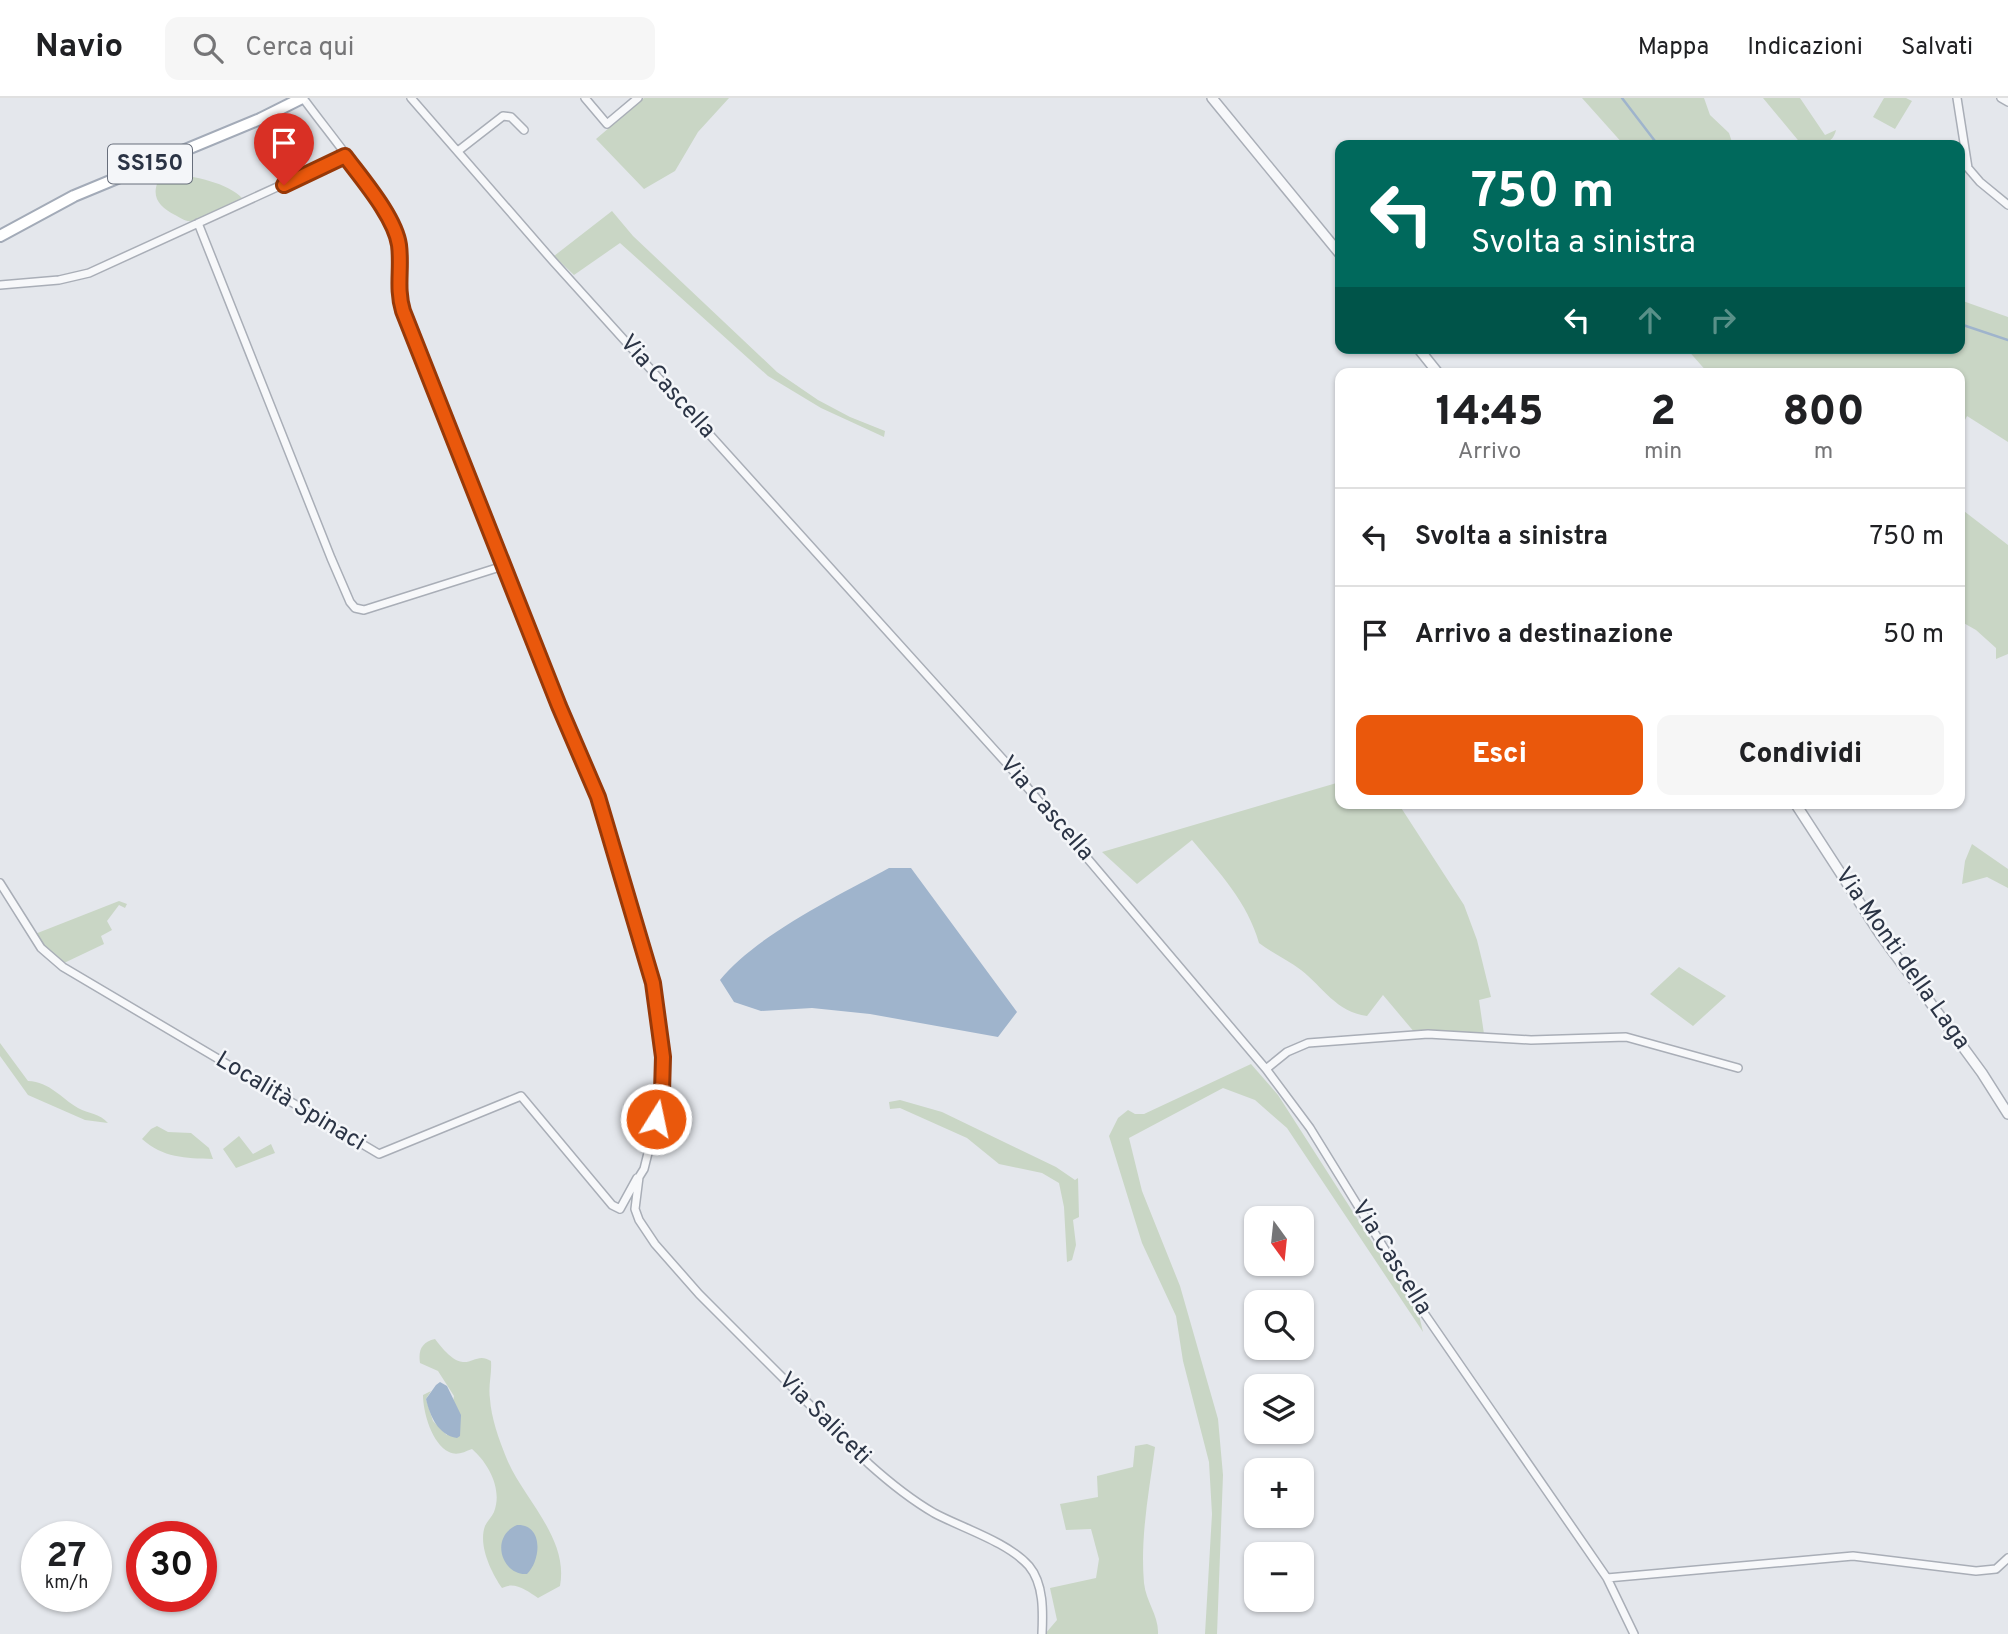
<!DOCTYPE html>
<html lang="it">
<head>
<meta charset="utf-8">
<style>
	:root { --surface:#fff; --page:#f6f6f6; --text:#202124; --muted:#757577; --line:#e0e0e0; --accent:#ea580c }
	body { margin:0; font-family:Overpass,sans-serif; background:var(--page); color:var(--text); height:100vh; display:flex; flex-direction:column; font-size:26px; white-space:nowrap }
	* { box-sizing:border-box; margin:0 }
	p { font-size:23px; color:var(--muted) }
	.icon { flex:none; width:38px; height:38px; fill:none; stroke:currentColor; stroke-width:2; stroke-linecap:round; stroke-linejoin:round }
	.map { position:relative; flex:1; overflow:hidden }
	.side { position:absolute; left:1335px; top:270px; width:630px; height:441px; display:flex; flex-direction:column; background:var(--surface); border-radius:14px; box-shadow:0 2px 5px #0004 }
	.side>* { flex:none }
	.top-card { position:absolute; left:1335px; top:42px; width:630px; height:214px; border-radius:14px; box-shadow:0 2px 5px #0004; background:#00695c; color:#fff; overflow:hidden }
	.needle { width:46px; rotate:165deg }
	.controls { position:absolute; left:1244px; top:1108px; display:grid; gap:14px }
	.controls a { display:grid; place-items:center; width:70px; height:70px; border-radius:14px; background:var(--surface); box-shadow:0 2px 5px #0004; font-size:35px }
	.speed { position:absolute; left:21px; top:1423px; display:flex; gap:14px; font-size:35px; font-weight:700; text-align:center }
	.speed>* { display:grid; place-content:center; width:91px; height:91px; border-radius:50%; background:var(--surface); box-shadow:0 2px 5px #0004; line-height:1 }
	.speed small { font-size:18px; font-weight:400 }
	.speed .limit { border:10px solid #d22; background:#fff; color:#111 }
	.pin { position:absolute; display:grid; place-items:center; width:60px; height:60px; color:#fff; margin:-72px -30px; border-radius:50% 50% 50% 0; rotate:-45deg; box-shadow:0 0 7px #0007 }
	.pin .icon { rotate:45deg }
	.me { position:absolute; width:77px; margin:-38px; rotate:10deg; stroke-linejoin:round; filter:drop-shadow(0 0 5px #0008) }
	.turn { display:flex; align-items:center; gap:24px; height:147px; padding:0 21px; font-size:32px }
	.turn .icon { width:91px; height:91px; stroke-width:2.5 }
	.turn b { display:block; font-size:49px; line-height:60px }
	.lanes { display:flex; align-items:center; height:66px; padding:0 21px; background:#0003; justify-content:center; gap:35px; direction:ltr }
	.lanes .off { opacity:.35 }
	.eta { display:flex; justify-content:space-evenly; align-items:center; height:119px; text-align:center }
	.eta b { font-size:42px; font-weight:800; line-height:49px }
	.primary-button { display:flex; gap:14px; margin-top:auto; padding:14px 21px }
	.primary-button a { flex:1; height:80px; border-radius:14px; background:var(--accent); color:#fff; font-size:28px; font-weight:800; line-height:80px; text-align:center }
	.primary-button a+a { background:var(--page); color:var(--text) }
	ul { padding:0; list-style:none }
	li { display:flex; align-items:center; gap:21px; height:98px; padding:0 21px; border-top:2px solid var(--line) }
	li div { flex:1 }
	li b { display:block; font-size:26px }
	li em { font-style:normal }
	header { display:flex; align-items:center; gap:42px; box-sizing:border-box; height:98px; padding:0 35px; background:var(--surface); border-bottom:2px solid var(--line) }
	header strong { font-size:33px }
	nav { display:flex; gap:38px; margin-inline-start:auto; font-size:24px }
	.search { width:490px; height:63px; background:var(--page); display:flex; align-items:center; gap:18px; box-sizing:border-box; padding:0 24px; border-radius:14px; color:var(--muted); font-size:26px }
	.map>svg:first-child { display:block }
	.green { fill:#c9d6c5 }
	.water { fill:#9fb4cc }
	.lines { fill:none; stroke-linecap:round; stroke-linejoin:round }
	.stream { stroke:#9fb4cc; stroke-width:2.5 }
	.minor-casing { stroke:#a9aeb7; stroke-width:10 }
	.tertiary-casing { stroke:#a9aeb7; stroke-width:12 }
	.primary-casing { stroke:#a3abb8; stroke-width:14 }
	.minor { stroke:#f7f8fa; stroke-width:7 }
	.tertiary { stroke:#f7f8fa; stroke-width:9 }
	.primary { stroke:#fff; stroke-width:10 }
	.route-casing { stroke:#983908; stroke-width:18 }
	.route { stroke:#ea580c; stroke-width:12 }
	.labels { text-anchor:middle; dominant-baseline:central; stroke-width:5; stroke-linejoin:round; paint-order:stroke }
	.shield { fill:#f4f6f9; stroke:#676e7b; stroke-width:2 }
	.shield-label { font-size:23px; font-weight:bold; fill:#2b3445 }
	.street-label { font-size:24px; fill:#2b3445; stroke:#f4f6f9 }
</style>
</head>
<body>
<header>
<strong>Navio</strong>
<div class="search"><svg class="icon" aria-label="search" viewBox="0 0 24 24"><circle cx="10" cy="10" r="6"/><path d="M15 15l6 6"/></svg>Cerca qui</div>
<nav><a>Mappa</a><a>Indicazioni</a><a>Salvati</a></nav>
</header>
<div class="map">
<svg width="2008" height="1536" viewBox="0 0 2008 1536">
	<rect width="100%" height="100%" fill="#e4e7ec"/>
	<path class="green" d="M644,0H729L698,34L675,73L644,91L596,41Z
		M1582,0H1704L1710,17L1729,35L1733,47H1624Z
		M1763,0H1800L1825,37L1836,32C1832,49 1817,47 1802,47Z
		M1884,0H1906L1912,3L1895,31L1873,19Z
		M173,76C194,78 228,85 242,100C230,105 203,122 191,123C186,124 179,119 175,117C160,109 151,100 158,83Z
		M612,113L633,138L777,274L818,302L850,319L885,333L884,339L821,310L768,278L620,145L574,177L554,158Z
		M1960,202L2008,219V344L1967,318L1960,332V275H1708L1686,250H1960Z
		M1960,410L2008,447V556L1996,561V550L1976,532L1960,523Z
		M1340,684V705H1398L1464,807L1477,842L1491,899L1479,902L1484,936L1415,935L1383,897L1367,918C1336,914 1323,889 1301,872C1288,862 1272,855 1259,845C1248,805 1219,774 1192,742L1137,786L1102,754Z
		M1972,746L2008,771V790L1987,779L1962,786L1965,763Z
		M119,803L127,806L125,810L119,807L107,823L112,832L101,838L104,846L64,865L51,856L35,836Z
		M1679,869L1726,898L1693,928L1650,896Z
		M0,945L28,983C50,984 61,1000 78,1010C89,1016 99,1015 108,1025L85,1022L28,997L0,958Z
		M1251,966L1278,997L1419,1217L1423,1234L1287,1030L1255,1002L1223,990L1129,1040L1142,1093L1180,1188L1218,1321L1223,1377L1217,1536H1205L1212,1416L1209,1364L1183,1263L1176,1218L1142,1145L1109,1038L1118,1020L1128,1012L1135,1016H1144Z
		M900,1002L942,1014L1056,1069L1075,1082L1078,1080L1079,1119L1073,1122L1076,1147L1072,1162L1067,1164L1064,1109L1059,1085L1042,1075L999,1066L967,1040L900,1010L890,1011L889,1004Z
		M157,1028L168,1034L191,1035L209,1050L213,1061C185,1060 163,1060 142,1041L151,1031Z
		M239,1038L253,1056L271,1046L275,1055L236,1070L223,1051Z
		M435,1241C468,1285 471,1250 491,1263C492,1276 488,1288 490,1301C491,1319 499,1342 506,1359C522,1400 569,1439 560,1488L538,1500C527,1493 515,1483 502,1490C491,1474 478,1447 485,1428C487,1423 492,1419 494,1414C503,1391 488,1365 472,1351C464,1354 457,1358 449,1354C432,1346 423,1314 423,1297L431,1293L426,1301L433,1323L447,1337L454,1298L438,1273L420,1265C418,1252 422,1244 435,1241Z
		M1147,1346L1155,1349C1149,1394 1140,1439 1144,1485C1146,1504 1159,1518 1158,1536H1045L1057,1522L1050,1490L1096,1480L1099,1461L1091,1431L1066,1432L1060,1406L1098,1399L1097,1378L1133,1369L1135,1348Z"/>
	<path class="water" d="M889,770H911L1017,914L998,939L870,916L812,910L761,913L734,904L720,882C755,838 839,797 889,770Z
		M440,1284L447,1288L461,1317L460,1338L457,1340C438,1337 430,1318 426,1301L436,1287Z
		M517,1427C544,1426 541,1463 527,1476C502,1478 489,1439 517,1427Z"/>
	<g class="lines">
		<path class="stream" d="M1622,0L1658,47
			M1960,226L2008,242"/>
		<defs>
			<path id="minor" d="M303,0C330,37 381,97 397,138C405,160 395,187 403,213L559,608L599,699L653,885L663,959L660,1007L644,1071L639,1079L635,1111L639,1122L655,1146L699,1196L869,1366C889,1384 910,1401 934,1415C962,1430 1008,1444 1029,1468C1044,1486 1043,1514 1042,1536
				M411,0L552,162L1010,669L1266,971L1310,1030L1424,1215L1607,1480L1634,1536
				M585,0L607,26L638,0
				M1957,0L1968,70L1980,84L2008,107
				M2001,0L2008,4
				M458,53L503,18L511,19L524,32
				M198,125L331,460L350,504L355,510L364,512L503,468
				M0,187L59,182L89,175L345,58
				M0,785L41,850L63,869L379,1056L521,998L612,1107L620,1111L637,1080
				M1266,971L1287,954L1308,945L1428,936L1531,942L1626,939L1738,970
				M1607,1480L1853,1458L1976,1473L1996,1471L2008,1460"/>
			<path id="tertiary" d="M1212,0L1340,156
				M1418,250L1438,275
				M1795,705L1880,836L1982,975L2008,1016"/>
			<path id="primary" d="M0,138L74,98L260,21L302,0"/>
		</defs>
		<use href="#minor" class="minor-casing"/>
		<use href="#tertiary" class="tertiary-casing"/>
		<use href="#primary" class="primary-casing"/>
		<use href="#minor" class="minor"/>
		<use href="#tertiary" class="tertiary"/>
		<use href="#primary" class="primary"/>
	</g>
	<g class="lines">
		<defs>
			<path id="route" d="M284,87L345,58C362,81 395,119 399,147C402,170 396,190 403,213L559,608L598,699L653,885L663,959L662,994L656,1021"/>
		</defs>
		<use href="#route" class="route-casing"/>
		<use href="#route" class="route"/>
	</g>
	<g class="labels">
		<rect class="shield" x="108" y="46.5" width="84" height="39" rx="5"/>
		<g class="shield-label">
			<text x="150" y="66">SS150</text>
		</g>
		<g class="street-label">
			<text transform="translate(667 289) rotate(48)">Via Cascella</text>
			<text transform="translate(1046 711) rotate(49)">Via Cascella</text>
			<text transform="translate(1902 861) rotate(55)">Via Monti della Laga</text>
			<text transform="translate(290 1004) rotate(31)">Località Spinaci</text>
			<text transform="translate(1391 1160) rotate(58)">Via Cascella</text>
			<text transform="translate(824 1321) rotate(45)">Via Saliceti</text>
		</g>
	</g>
</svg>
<div class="controls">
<a><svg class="needle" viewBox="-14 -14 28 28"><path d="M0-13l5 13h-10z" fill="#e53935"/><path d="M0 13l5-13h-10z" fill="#757577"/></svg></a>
<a><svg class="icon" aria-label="search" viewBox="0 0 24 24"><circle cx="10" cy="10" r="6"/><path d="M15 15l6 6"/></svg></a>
<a><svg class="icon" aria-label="layers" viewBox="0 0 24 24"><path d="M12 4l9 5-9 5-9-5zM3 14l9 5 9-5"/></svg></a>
<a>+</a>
<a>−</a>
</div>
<div class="speed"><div>27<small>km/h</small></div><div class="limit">30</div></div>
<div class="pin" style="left:284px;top:87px;background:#d93025"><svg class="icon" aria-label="arrive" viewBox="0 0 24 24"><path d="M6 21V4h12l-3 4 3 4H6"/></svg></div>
<svg class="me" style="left:656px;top:1021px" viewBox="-20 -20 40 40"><circle r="17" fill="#ea580c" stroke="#fff" stroke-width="3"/><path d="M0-11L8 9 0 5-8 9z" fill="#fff"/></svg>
<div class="top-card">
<div class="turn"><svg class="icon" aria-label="left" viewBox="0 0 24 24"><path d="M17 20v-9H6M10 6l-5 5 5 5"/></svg><div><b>750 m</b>Svolta a sinistra</div></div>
<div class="lanes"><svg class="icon" aria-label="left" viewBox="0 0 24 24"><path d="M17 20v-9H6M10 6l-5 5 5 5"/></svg><svg class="icon off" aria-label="ahead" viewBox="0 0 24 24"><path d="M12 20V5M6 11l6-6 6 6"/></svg><svg class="icon off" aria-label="right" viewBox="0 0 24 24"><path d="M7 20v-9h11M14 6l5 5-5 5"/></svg></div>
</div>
<section class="side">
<div class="eta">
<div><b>14:45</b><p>Arrivo</p></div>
<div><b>2</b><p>min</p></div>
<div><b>800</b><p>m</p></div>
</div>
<ul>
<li><svg class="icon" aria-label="left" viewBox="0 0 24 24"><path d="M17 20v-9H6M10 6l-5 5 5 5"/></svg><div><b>Svolta a sinistra</b></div><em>750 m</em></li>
<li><svg class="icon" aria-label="arrive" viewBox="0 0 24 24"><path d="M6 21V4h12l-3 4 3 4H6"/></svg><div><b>Arrivo a destinazione</b></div><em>50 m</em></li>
</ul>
<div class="primary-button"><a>Esci</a><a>Condividi</a></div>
</section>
</div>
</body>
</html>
